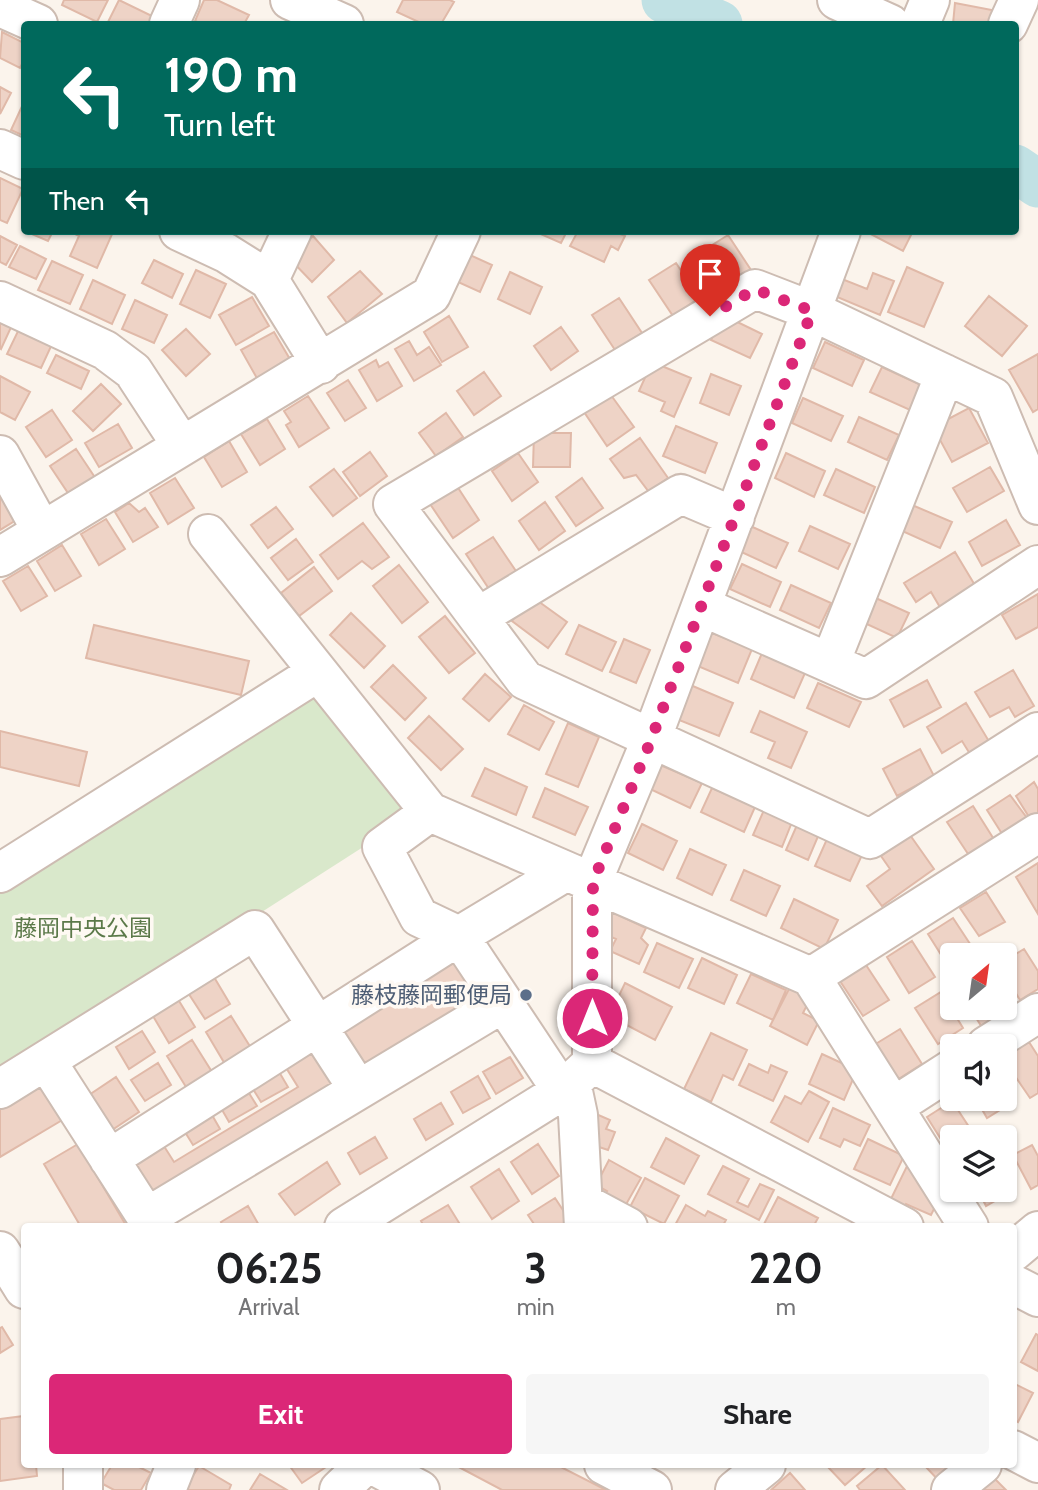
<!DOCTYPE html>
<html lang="en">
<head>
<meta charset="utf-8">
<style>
	:root { --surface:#fff; --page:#f6f6f6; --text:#202124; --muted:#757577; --accent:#db2777 }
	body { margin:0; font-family:Cabin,"Noto Sans JP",sans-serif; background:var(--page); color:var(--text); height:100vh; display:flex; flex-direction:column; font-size:26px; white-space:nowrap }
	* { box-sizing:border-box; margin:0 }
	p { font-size:23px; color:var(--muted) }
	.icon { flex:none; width:38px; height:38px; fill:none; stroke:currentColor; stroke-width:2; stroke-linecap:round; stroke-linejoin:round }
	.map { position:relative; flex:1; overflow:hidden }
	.drawer { position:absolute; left:21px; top:1223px; width:996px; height:245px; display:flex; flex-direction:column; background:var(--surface); border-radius:7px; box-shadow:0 2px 5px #0004 }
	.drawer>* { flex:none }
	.hud { position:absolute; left:21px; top:21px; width:998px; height:214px; border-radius:7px; box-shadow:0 2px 5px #0004; background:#00695c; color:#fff; overflow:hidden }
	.needle { width:46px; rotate:29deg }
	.buttons { position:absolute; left:940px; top:943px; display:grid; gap:14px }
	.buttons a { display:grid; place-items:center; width:77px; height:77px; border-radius:7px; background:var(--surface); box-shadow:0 2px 5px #0004; font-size:35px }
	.pin { position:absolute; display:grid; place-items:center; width:60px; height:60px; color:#fff; margin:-72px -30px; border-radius:50% 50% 50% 0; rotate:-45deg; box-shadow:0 0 7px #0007 }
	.pin .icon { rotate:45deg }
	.me { position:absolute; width:77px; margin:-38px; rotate:0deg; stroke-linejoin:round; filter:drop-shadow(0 0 5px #0008) }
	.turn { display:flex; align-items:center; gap:24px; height:147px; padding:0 28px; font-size:32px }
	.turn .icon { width:91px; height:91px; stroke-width:2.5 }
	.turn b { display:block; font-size:49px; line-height:60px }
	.then { display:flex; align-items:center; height:66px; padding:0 28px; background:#0003; gap:14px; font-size:26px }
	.eta { display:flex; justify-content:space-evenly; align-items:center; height:119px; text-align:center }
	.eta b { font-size:42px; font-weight:700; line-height:49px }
	.primary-button { display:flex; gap:14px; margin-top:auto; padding:14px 28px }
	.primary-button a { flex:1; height:80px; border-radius:7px; background:var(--accent); color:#fff; font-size:28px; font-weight:700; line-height:80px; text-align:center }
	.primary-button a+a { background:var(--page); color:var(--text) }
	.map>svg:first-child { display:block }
	.green { fill:#d9e8cb }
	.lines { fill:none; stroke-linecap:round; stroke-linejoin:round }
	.river { stroke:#c1e1e4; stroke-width:47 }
	.building { fill:#eed3c6; stroke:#e0b9a8; stroke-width:2 }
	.minor-casing { stroke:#cdbcb2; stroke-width:42 }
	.minor { stroke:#fff; stroke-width:38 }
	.route { stroke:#db2777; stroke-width:12; stroke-dasharray:0 21.6 }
	.service-dot { fill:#5c6f8a; stroke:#fef9f3; stroke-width:2.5 }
	.labels { text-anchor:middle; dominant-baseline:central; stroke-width:7; stroke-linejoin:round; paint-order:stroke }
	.park-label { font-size:23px; fill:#5b7949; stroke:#fef9f3 }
	.service-label { font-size:23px; fill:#4e5e75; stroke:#fef9f3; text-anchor:end }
</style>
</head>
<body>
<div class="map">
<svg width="1038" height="1490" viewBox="0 0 1038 1490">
	<rect width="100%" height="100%" fill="#fbf4ec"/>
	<path class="green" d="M307,692L327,696L413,815L0,1080V883Z"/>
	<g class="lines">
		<path class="river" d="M665,0L719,24
			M1015,168L1038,184"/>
	</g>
	<path class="building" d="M64,0H108L97,22L62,5Z
		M119,0L154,17L151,24H107Z
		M204,0H217L249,15L244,24H202L195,21Z
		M403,0H450L454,2L441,24H423L397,12Z
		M955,3L997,11L994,24H953Z
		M2,32L24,43V60L20,68L0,58Z
		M0,87L11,93L0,114Z
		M24,102V136L11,130Z
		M0,178L23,189L7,223L0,220Z
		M25,231H53L48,241Z
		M76,231L113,232L97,268L70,256L79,236L75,234Z
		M534,231H567L561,243Z
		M578,231H613L625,236L618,250L611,246L604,262L570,246Z
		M865,231H913L903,251Z
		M728,235L751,270L724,287L701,252Z
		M0,236L17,245L6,265L0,262Z
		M313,236L334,260L312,282L289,258Z
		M20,246L46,259L36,279L9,267Z
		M459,250L492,265L480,292L447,277Z
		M154,260L183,274L172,298L142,283Z
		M52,261L83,275L70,304L38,290Z
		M676,263L699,298L673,316L649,280Z
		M907,267L943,283L924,327L888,312Z
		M196,270L226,284L210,318L180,304Z
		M360,271L382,294L347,323L328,297Z
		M510,272L542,287L530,314L498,299Z
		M873,273L894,281L880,315L830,294L837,277L867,289Z
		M93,280L125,295L112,324L80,309Z
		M989,296L1027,326L1002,356L965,326Z
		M252,297L269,326L236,345L219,315Z
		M619,298L642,333L615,350L592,315Z
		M135,300L167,315L154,343L122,329Z
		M723,315L762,334L750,358L711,340Z
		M0,316L13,323L1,349L0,348Z
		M449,316L468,347L442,362L424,332Z
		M20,327L53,342L41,368L7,354Z
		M561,327L578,351L551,370L534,346Z
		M186,329L210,354L186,376L162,350Z
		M274,332L291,361L258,380L241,350Z
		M409,341L417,355L429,347L441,365L414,381L395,349Z
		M825,342L864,360L852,386L813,368Z
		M1038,354V409L1033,412L1009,370Z
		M56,355L89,371L81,389L47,373Z
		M376,360L379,367L388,362L402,386L377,401L359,370Z
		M652,362L691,378L674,417L661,411L665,402L639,391Z
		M882,367L921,385L910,410L870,392Z
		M484,372L501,396L474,415L457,391Z
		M711,374L741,386L729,415L700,403Z
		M0,376L30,392L15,420L0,412Z
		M348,380L366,408L345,421L327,393Z
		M101,384L121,404L93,431L73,411Z
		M608,391L634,427L607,446L582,409Z
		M308,396L329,428L299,447L286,425L291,422L284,411Z
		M803,398L843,416L831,441L792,423Z
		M969,408L988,443L952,462L933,427Z
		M52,410L72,440L46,457L26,427Z
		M446,413L463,437L436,456L419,433Z
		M859,417L899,435L887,460L848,442Z
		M267,419L285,449L260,465L241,434Z
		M118,424L132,448L99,467L85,443Z
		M676,426L717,443L705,473L663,456Z
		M534,433H571L570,467H533Z
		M640,438L668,478L649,492L636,475L624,478L610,459Z
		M229,441L247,472L222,487L204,457Z
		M76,449L96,479L70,496L50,466Z
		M370,452L387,476L360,496L343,472Z
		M518,453L538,482L512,501L492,471Z
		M786,453L825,471L814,497L775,478Z
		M990,467L1004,491L967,512L953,488Z
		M334,469L357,498L333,516L310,487Z
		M836,469L875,487L864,513L824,495Z
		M175,478L194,508L168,524L150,493Z
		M582,478L603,508L576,526L556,497Z
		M453,480L479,520L453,538L426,498Z
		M0,489L18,519L0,530Z
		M545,502L565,531L539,550L519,521Z
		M129,503L139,512L145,508L158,527L133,542L115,512Z
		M912,505L952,522L940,548L900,530Z
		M276,507L293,529L268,548L251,525Z
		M106,519L125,549L99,565L81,534Z
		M1006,520L1020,545L982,566L969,542Z
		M363,523L389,557L372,569L362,561L338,579L320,555Z
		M748,525L788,543L776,568L737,550Z
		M810,526L850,544L838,569L799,551Z
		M493,537L520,577L493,595L466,554Z
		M296,539L313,562L288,580L271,558Z
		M62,545L81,576L55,591L37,561Z
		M955,552L979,592L944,614L931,592L916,602L904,583Z
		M742,564L781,582L770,607L730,589Z
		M399,565L428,602L402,623L373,586Z
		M28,566L47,596L21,611L3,581Z
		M314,567L332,591L299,616L281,593Z
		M791,585L831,603L819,628L780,610Z
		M1038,594V627L1016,639L1002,615Z
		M869,595L909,613L897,638L858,620Z
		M531,596L567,622L548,648L512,621Z
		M351,613L385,646L364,668L330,635Z
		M445,616L475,653L449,673L419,637Z
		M94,625L249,661L241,695L86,658Z
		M579,625L616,642L602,671L566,654Z
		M707,631L752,649L738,683L693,664Z
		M624,639L650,650L636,683L610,672Z
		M762,653L805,673L794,698L751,679Z
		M393,665L426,698L405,720L371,687Z
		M1013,670L1034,706L1015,717L1009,707L990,717L975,692Z
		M485,674L511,697L489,721L463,699Z
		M927,680L941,707L904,727L890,700Z
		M818,683L861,702L849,727L807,708Z
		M688,684L733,703L719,736L674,718Z
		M966,703L990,743L970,754L962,741L942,753L927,727Z
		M524,705L554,722L539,750L508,734Z
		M760,711L807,732L791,768L768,758L775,742L751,732Z
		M429,716L463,749L441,770L408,738Z
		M568,723L599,737L578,787L546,774Z
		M0,731L87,752L79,786L0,767Z
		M920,749L934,776L897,796L883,769Z
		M658,764L702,783L690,808L648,788Z
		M485,768L527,787L516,815L472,796Z
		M1034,782L1038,789V822L1034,825L1016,796Z
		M545,788L588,807L575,835L533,817Z
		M712,788L755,807L744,832L701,812Z
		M1010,795L1030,822L1004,837L987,810Z
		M973,806L995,841L970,857L947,822Z
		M764,810L792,822L782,847L753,835Z
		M642,824L677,841L663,870L628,853Z
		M797,825L819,834L808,860L786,850Z
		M910,835L934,869L882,906L867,886L890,869L881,856Z
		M827,839L862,855L850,881L815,866Z
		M690,849L726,865L712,895L677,878Z
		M1038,863V914L1016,877Z
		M744,870L780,886L766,916L731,900Z
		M986,892L1005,922L979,936L960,908Z
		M794,899L838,920L824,949L781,928Z
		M612,912L646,928L641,938L648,945L639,964L610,951L616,939L602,933Z
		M953,918L976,953L952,956L950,969L928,934Z
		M912,941L935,977L909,993L887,957Z
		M657,943L693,959L679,988L644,972Z
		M1024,949L1038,971V989L1020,1000L1004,974V961Z
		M454,955L480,999L354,1074L328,1030Z
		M702,958L737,975L724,1004L688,988Z
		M866,965L889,1000L863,1016L840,981Z
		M211,972L230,1004L205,1019L185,988Z
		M751,974L786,990L773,1020L737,1003Z
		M625,983L672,1007L655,1040L619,1021L624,1012L614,1006Z
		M790,987L811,997L803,1013L819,1021L807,1045L770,1026Z
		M941,992L963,1028L938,1044L915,1008Z
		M176,996L195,1027L169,1043L150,1011Z
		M1004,1002L1010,1010L983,1029L970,1008H1004Z
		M231,1016L251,1048L225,1064L206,1032Z
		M900,1029L922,1064L897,1080L874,1045Z
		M142,1031L155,1052L129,1069L116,1047Z
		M711,1033L747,1050L733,1080L723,1075L711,1102L684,1089Z
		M192,1040L212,1072L186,1087L167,1056Z
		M1029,1042L1038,1056V1093L1030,1098L1004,1060V1057Z
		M316,1047L339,1084L155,1195L133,1160L162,1143L174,1162L298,1087L285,1066Z
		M822,1054L857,1070L844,1100L809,1084Z
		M510,1057L523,1078L496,1094L483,1072Z
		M158,1063L171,1085L145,1101L131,1080Z
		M749,1064L768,1073L771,1065L787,1072L773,1101L739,1085Z
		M275,1065L288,1087L261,1102L248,1081Z
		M478,1076L490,1098L463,1113L451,1092Z
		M116,1077L139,1112L109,1132L86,1097Z
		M44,1085L64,1119L0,1157V1108Z
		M244,1085L257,1106L229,1122L217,1101Z
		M1004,1088L1013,1102L987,1118L976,1099H1004Z
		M809,1091L829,1102L808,1142L771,1122L785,1096L801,1104Z
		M952,1101L975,1136L952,1138V1151L949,1152L927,1117Z
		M441,1103L453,1124L426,1140L414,1119Z
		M208,1108L220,1129L193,1145L180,1124Z
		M833,1108L870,1125L860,1146L844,1139L840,1147L820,1138Z
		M596,1114L610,1120L606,1129L615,1132L608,1150L590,1144Z
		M375,1137L387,1158L360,1174L348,1153Z
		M666,1138L699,1156L684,1184L651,1167Z
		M868,1139L904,1156L890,1185L854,1169Z
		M78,1144L127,1227H81L44,1164Z
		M538,1144L559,1176L532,1194L511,1162Z
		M1032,1145L1038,1156V1185L1031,1189L1013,1155Z
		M609,1160L641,1178L624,1208L603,1197L607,1191L596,1185Z
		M327,1162L340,1184L295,1215L279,1194Z
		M909,1162L939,1199L931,1215L906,1204L903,1212L887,1207Z
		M723,1166L749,1179L737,1202L748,1207L760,1184L774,1190L759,1220L708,1194Z
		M499,1169L519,1201L492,1219L471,1187Z
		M645,1178L679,1196L664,1224L630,1207Z
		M978,1190H1003L1005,1195L986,1206Z
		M778,1197L818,1218L813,1227L763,1226Z
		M555,1198L574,1227H536L528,1215Z
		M448,1205L461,1226L424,1227L421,1221Z
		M686,1205L705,1216L708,1211L726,1220L722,1227H674Z
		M248,1206L260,1227H224L221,1222Z
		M2,1327L13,1345L0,1353V1328Z
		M1036,1334L1038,1335V1371L1021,1362Z
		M1013,1383L1033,1393L1018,1422L1013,1419Z
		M24,1416V1465H36L37,1476L0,1481V1419Z
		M112,1465H135L151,1473L141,1490H114L101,1483Z
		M289,1465H329L302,1483Z
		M455,1465H557L606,1490H502Z
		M826,1465H868L845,1485Z
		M882,1465L905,1490H860L857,1486Z
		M924,1465H962L942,1484Z
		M199,1466L231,1485L229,1490H184Z
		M790,1473L805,1490H771Z
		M260,1474L287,1490H250Z
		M993,1477L1006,1490H980Z"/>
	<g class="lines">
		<defs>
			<path id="minor" d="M290,0L344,24
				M837,0L890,24
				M0,7L38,24
				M169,24L180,0
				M920,24L930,0
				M1008,24L1019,0
				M0,149L24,160
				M179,231L226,253L269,280L321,364
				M269,280L292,231
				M0,301L105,350L133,371L182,446
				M0,455L42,531
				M1038,505L993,397L812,311L755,289L393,504L525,680L870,839L1038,732
				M208,534L430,812L811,977L969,1227
				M0,557L431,295L461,231
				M701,606L866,679L1038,565
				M478,617L681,494L735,517
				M830,663L945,374
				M430,812L382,847L419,917L459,936L565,872
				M0,873L318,672
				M811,977L1038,833
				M986,1046L1038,1013
				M47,1062L153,1227
				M592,1063V882L651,740L841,231
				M571,1082L578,1115L584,1227
				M0,1089L255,930L358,1089
				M893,1107L952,1069
				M109,1159L459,936L562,1091
				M585,1204L628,1227
				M147,1217L503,1003
				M344,1227L562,1091L592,1063L904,1227
				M0,1251L24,1289
				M1013,1252L1038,1231
				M1013,1284L1038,1297
				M1013,1450L1038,1463
				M83,1465V1490
				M373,1465L420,1490
				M604,1465L652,1490
				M166,1490L176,1465
				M339,1490L365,1465
				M735,1490L766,1465
				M951,1490L982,1465"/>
		</defs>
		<use href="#minor" class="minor-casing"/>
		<use href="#minor" class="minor"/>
	</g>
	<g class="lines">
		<path class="route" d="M592,1018L593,882L651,740L812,311L755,289L710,316"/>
	</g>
	<circle class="service-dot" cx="526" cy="995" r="7"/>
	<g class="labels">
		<g class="park-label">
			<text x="83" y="928">藤岡中央公園</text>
		</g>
		<g class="service-label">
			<text x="512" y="995">藤枝藤岡郵便局</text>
		</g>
	</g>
</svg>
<div class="buttons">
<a><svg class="needle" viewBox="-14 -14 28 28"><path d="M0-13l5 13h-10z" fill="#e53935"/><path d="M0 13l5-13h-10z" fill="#757577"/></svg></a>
<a><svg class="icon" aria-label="sound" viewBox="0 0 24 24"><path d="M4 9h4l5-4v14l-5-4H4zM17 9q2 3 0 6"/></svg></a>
<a><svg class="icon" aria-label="layers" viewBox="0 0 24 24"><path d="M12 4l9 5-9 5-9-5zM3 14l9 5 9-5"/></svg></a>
</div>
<div class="pin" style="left:710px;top:316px;background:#d93025"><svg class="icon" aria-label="arrive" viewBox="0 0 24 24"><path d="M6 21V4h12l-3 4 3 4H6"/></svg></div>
<svg class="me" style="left:592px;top:1018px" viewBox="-20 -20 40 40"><circle r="17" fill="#db2777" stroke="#fff" stroke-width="3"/><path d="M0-11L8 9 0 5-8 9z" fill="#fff"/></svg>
<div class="hud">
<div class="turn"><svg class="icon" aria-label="left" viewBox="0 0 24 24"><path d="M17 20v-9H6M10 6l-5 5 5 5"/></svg><div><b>190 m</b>Turn left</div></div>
<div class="then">Then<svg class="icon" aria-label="left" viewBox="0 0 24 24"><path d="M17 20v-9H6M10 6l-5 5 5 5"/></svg></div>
</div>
<section class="drawer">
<div class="eta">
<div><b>06:25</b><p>Arrival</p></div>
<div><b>3</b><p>min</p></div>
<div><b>220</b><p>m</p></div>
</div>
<div class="primary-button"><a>Exit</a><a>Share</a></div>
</section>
</div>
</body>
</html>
